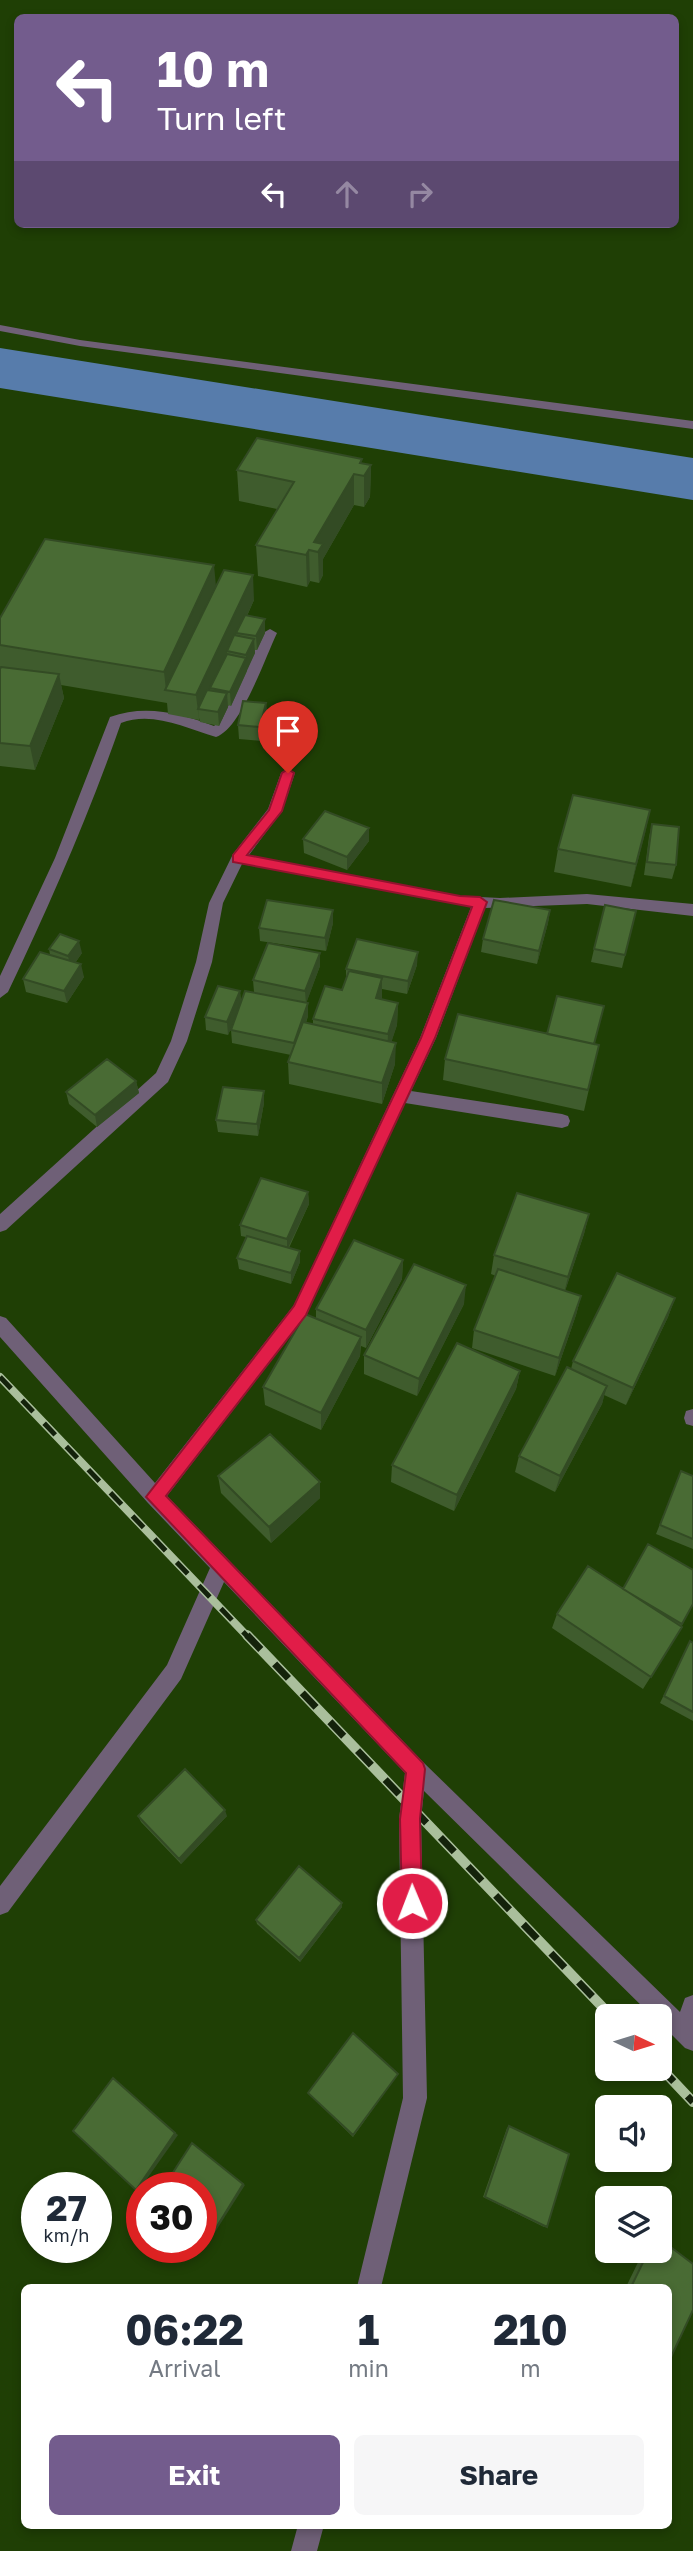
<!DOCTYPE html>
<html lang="en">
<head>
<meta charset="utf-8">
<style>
	:root { --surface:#fff; --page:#f6f6f7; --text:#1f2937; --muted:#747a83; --accent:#735c8d }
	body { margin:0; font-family:"Golos Text",sans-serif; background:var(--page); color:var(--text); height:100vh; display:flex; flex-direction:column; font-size:26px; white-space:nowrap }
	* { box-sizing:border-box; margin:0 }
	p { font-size:23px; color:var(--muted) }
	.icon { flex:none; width:38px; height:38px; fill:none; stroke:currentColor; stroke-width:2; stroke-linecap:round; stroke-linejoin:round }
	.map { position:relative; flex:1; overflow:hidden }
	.details { position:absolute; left:21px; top:2284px; width:651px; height:245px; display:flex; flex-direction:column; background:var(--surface); border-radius:10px; box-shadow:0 4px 10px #0003 }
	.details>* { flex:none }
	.banner { position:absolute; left:14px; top:14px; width:665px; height:214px; border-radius:10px; box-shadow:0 4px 10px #0003; background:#735c8d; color:#fff; overflow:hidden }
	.needle { width:46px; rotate:94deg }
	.tools { position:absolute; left:595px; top:2004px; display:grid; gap:14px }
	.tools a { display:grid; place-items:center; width:77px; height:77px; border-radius:10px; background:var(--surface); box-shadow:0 4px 10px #0003; font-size:35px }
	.speed { position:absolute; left:21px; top:2172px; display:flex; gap:14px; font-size:35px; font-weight:700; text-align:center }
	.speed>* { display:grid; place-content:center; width:91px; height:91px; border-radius:50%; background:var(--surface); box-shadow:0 4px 10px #0003; line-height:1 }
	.speed small { font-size:18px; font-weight:400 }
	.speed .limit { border:10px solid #d22; background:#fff; color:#111 }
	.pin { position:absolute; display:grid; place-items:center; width:60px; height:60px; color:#fff; margin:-72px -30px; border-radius:50% 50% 50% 0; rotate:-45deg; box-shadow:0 0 7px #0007 }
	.pin .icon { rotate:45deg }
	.me { position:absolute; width:77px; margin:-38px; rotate:359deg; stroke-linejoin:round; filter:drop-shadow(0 0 5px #0008) }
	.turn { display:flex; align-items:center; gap:24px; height:147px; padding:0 28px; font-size:32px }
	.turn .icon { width:91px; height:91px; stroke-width:2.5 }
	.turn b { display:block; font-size:49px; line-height:60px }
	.lanes { display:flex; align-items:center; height:66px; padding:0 28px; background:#0003; justify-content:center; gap:35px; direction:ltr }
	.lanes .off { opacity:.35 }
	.eta { display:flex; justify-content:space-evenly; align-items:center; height:119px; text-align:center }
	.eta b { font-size:42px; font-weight:700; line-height:49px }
	.primary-button { display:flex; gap:14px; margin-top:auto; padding:14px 28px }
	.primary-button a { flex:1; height:80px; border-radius:10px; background:var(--accent); color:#fff; font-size:28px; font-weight:700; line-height:80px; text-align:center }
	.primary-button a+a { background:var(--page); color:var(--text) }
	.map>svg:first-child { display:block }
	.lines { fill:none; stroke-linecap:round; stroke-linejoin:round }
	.river { fill:#577cab; fill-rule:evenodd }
	.minor { fill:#6f6077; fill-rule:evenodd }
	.rail-far1-casing { stroke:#aabf9c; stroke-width:8 }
	.rail-casing { stroke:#aabf9c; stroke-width:10 }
	.rail-far1 { stroke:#14220b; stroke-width:5; stroke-dasharray:16; stroke-linecap:butt }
	.rail { stroke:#14220b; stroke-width:7; stroke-dasharray:20; stroke-linecap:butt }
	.wall { fill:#3f5c2d }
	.shaded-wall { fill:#334b24 }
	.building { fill:#496b34; stroke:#334b24; stroke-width:2 }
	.route { fill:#e11d48; stroke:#92132f; stroke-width:2 }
</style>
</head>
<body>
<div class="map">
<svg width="693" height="2551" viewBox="0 0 693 2551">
	<rect width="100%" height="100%" fill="#1f3f05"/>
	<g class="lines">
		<path class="river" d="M0,348L693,458V500L0,388Z"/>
		<path class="minor" d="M0,325L80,340L693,421V429L80,346L0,331Z
			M270,629L277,633C265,658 241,729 216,737C185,728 153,711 121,723C89,815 50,904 8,992L0,998V976L55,858L110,717C145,704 180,713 214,726L222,719L263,633Z
			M288,768L295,773L282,811L249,855L460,896L500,898L587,894L693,904V916L587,904L485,908L436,1038L411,1091L562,1114L568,1116L570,1121L568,1126L562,1128L405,1103L306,1315L167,1496L423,1762L680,2012L685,1998L693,1995V2051L685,2048L660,2023V2016H652L424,1791L421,1819L427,2098L381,2287H357L403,2098L399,1819L405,1773L224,1582L181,1679L8,1912L0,1915V1886L167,1665L210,1568L148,1503L0,1337V1316L6,1318L155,1483L294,1305L420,1038L471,907L242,864L223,903L212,962L187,1041L168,1082L6,1230L0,1232V1214L156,1073L171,1041L196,962L209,903L233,854L268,809L281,773Z
			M693,1409V1426L686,1424L684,1418L686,1411Z
			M298,2525H324L317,2551H291Z"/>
		<defs>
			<path id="rail-far1" d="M0,1377L248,1637"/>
			<path id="rail" d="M247,1635L611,2016
				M660,2067L693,2102"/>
		</defs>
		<use href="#rail-far1" class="rail-far1-casing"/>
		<use href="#rail" class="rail-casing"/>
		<use href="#rail-far1" class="rail-far1"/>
		<use href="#rail" class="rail"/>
	</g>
	<path class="wall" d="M362,463L371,465L370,497L364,507L354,505L323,559V575L319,583L310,581L307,587L258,576L256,545L277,509L239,501L237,470Z
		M216,586L254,600L247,616L265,619V633L257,650H255V653L247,669V671L231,706L228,705V707L219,726L200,722L199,718V720L168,714L167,703L61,685L64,698L35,770L0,766V618Z
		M266,703L267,716L261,741L239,739L238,725Z
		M650,810L631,887L554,872L558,849Z
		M652,824L676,865L672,879L644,875L649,837Z
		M369,828V841L347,870L304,853L303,839Z
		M550,910L548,923L537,964L481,952L483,939Z
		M636,911L622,968L591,962L594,949Z
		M333,923L326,951L260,941L259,928Z
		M49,949L82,953L75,963L84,977L67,1003L26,992L23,979L50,955Z
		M320,953V966L306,1003L308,1016L306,1023L313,1025V1019L342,990L346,980V969L417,965L407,994L382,989V999L398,1003L397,1025L391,1042L395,1064L382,1104L289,1084L288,1062L291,1055L232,1043L231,1030L236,1017L228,1035L206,1030L205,1017L240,991L241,1002L254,992L253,980Z
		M547,1034L599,1045L584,1111L443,1080L445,1059Z
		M136,1081L139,1093L97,1127L69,1104L66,1092Z
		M264,1091V1103L258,1136L218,1132L216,1120Z
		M308,1192L309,1204L289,1248L300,1251V1262L291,1284L239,1269L237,1258L246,1237L241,1236L240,1225Z
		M589,1214L584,1234L565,1291L581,1296L576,1315L555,1376L472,1348L474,1330L496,1276L491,1274L494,1255Z
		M403,1260L402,1279L366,1348L361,1346L360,1356L321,1430L265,1405L263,1387L316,1319V1309Z
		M675,1298L668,1317L626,1405L604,1395L602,1404L555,1492L515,1472L519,1456L571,1369L573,1361Z
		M464,1304L417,1396L364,1374V1355Z
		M520,1371L516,1389L454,1511L391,1482L392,1465Z
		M681,1471L693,1476V1549L656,1534Z
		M218,1476L320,1482V1498L271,1543L221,1493Z
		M623,1589L693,1604L674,1640L643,1689L552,1628L557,1614Z
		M690,1641L693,1643V1721L660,1703Z
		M138,1816H227L181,1864L141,1822Z
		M342,1903V1907L300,1962L257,1924L256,1920Z
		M398,2074L353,2137L308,2093Z
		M509,2126L547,2227H544L483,2197L507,2128Z
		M660,2239L693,2264V2310L671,2357L668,2356V2287H626L644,2250H660Z"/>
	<path class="shaded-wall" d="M371,465L370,497L364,507V476Z
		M354,474V505L323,559V575L319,583L318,552L314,542Z
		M309,550L310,581L307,587L306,555Z
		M214,565L217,597L166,690L164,672Z
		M253,575L254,600L239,633H236V638L227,651V659L210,688L211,694L198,709L199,720L196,695Z
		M265,619V633L257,650L256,636Z
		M254,639L255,653L231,706L230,692Z
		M59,674L64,698L35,770L30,746Z
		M227,693L228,707L219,726L218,712Z
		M266,703L267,716L261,741L260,727Z
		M650,810L645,834L631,887L636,864Z
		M369,828V841L347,870V857Z
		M333,910V923L326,951L325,938Z
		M550,910L548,923L537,964L539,951Z
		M79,941L82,953L71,969L68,956Z
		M418,952L417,965L407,994L408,981Z
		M320,953V966L306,1004L305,991Z
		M81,964L84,977L67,1003L64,991Z
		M382,978V1001L376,998Z
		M240,991L241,1004L228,1035L227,1022Z
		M308,1003V1016L294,1056V1043Z
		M398,1003L397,1025L387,1056L388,1034Z
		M396,1043L395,1064L382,1104V1083Z
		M136,1081L139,1093L97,1127L95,1115Z
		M264,1091V1103L258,1136L257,1124Z
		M308,1192L309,1204L287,1250V1239Z
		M589,1214L584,1234L563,1297L568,1277Z
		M300,1251V1262L291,1284V1273Z
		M403,1260L402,1279L366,1348V1330Z
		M466,1285L464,1304L417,1396L419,1379Z
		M581,1296L576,1315L555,1376L559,1358Z
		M675,1298L668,1317L626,1405L633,1388Z
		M361,1337L360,1356L321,1430V1413Z
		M520,1371L516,1389L454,1511L457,1495Z
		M607,1386L602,1404L555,1492L560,1476Z
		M320,1482V1498L271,1543L269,1527Z
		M225,1810L227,1816L181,1864L179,1859Z
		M342,1903V1907L300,1962L299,1958Z
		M113,2078L178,2135L139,2190H136Z
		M192,2143L245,2185L210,2240L208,2241Z"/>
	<path class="building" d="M257,438L362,459L360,463L371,465L364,476L354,474L314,542L323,544L318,552L309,550L306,555L256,545L294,482L237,470Z
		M45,539L214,565L164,672L0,645V618Z
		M224,570L253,575L196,695L165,690Z
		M245,615L265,619L256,636L236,633Z
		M234,635L254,639L246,655L227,651Z
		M227,654L246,658L230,692L210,688Z
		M1,667L59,674L30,746L0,743V669Z
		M207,690L227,693L218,712L198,709Z
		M243,701L266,703L260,727L238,725Z
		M573,795L650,810L636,864L558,849Z
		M325,811L369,828L347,857L303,839Z
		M652,824L679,827L676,865L647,862Z
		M267,900L333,910L325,938L259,928Z
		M494,900L550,910L539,951L483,939Z
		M605,905L636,911L625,955L594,949Z
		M60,934L79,941L68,956L49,949Z
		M357,939L418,952L408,981L346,969Z
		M268,943L320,953L305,991L253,980Z
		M40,952L81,964L64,991L23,979Z
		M349,971L382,978L376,998L398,1003L388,1034L313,1019L325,986L342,990Z
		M218,986L240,991L227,1022L205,1017Z
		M245,991L308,1003L294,1043L231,1030Z
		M557,996L604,1006L594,1044L547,1034Z
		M458,1014L599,1045L588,1090L445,1059Z
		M303,1022L396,1043L382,1083L288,1062Z
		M107,1059L136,1081L95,1115L66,1092Z
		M223,1087L264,1091L257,1124L216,1120Z
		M261,1178L308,1192L287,1239L240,1225Z
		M517,1193L589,1214L568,1277L494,1255Z
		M247,1236L300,1251L291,1273L237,1258Z
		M354,1240L403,1260L366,1330L316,1309Z
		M414,1264L466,1285L419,1379L364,1355Z
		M498,1269L581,1296L559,1358L474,1330Z
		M617,1273L675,1298L633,1388L573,1361Z
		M305,1314L361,1337L321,1413L263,1387Z
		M457,1343L520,1371L457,1495L392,1465Z
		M567,1367L607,1386L560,1476L519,1456Z
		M270,1434L320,1482L269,1527L218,1476Z
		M681,1471L693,1476V1539L660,1525Z
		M648,1544L693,1570V1604L682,1624L623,1589Z
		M588,1566L682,1627L651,1677L557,1614Z
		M690,1641L693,1643V1712L664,1696Z
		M185,1769L225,1810L179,1859L138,1816Z
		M299,1866L342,1903L299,1958L256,1920Z
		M353,2033L398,2074L353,2135L308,2093Z
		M113,2078L175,2133L136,2190L73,2131Z
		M509,2126L569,2154L547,2227L485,2197Z
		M192,2143L243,2184L208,2241L201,2235V2188H163Z
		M660,2239L693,2264V2310L671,2357L668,2355V2287H631L649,2250H660Z"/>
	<path class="route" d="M288,769L294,773L282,811L247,855L460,896L480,897L487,902L435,1038L306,1315L166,1496L423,1763L425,1769L420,1819L422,1903L419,1910L412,1913L405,1910L402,1903L400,1819L406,1773L146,1497L294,1306L421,1038L472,907L233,862V855L269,810L282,773Z"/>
</svg>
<div class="tools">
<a><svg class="needle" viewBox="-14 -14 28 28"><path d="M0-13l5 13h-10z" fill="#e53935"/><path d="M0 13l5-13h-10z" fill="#747a83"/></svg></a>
<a><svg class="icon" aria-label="sound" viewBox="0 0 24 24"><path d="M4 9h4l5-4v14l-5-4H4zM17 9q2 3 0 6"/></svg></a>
<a><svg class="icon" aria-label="layers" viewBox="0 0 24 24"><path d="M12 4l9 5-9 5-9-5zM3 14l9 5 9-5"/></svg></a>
</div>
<div class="speed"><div>27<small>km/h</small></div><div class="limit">30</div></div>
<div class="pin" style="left:288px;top:773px;background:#d93025"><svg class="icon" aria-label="arrive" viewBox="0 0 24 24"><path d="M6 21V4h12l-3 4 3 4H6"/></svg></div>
<svg class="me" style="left:412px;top:1903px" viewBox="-20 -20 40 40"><circle r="17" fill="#e11d48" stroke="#fff" stroke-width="3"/><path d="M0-11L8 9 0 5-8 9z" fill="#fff"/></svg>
<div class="banner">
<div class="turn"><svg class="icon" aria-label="left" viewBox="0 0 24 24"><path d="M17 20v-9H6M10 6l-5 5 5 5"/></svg><div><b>10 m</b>Turn left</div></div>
<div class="lanes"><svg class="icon" aria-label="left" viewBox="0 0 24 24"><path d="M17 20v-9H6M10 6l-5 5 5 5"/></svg><svg class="icon off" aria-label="ahead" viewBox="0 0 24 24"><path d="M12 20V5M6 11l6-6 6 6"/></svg><svg class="icon off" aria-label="right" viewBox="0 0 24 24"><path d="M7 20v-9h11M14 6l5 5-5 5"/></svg></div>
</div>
<section class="details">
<div class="eta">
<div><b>06:22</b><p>Arrival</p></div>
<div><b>1</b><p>min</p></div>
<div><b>210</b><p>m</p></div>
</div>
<div class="primary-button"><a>Exit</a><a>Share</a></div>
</section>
</div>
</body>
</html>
